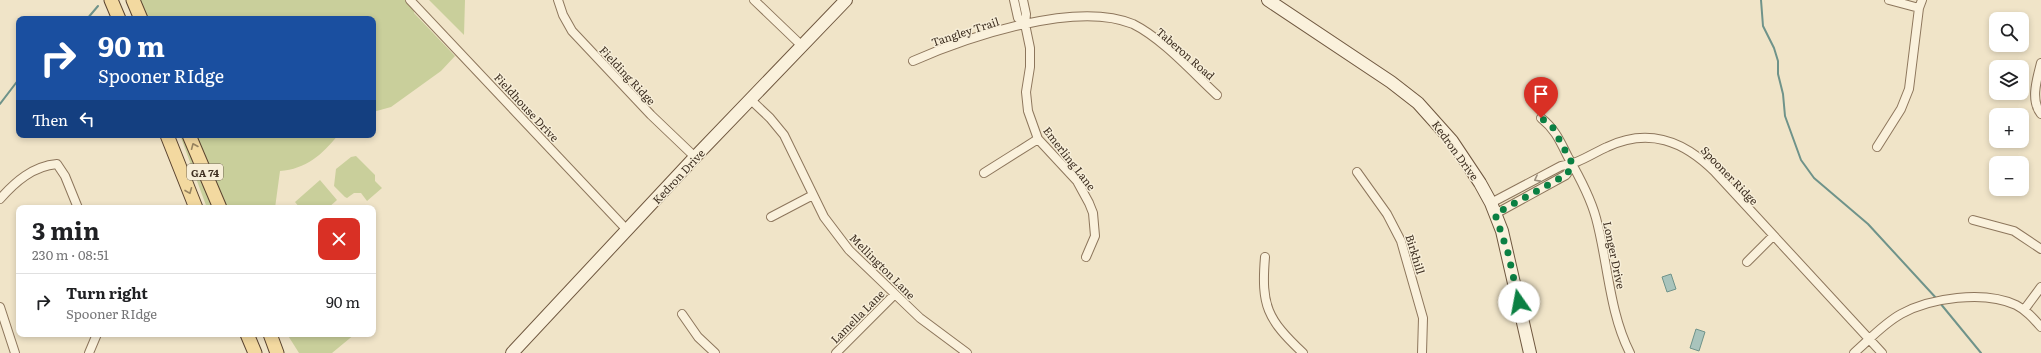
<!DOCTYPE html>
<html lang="en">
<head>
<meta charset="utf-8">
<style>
	:root { --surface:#fff; --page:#f2f2f2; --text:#202124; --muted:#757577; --line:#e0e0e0 }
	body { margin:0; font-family:Literata,serif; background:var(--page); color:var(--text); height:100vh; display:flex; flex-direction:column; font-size:15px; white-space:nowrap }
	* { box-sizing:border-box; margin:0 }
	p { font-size:13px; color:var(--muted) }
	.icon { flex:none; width:22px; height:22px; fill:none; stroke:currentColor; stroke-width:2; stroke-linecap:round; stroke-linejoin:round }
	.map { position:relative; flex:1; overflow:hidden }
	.details { position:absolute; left:16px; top:205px; width:360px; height:132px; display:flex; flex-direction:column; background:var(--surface); border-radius:8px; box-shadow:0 2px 6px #0003 }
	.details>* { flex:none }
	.hud { position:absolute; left:16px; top:16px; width:360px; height:122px; border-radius:8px; box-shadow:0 2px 6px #0003; background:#1a4fa0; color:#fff; overflow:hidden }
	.fabs { position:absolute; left:1989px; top:12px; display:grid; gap:8px }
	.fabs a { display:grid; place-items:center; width:40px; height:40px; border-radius:8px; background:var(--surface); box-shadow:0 2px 6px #0003; font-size:20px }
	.pin { position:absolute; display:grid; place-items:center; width:34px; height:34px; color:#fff; margin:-41px -17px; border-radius:50% 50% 50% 0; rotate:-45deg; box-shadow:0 0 4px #0007 }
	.pin .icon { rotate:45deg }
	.me { position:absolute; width:44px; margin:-22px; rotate:348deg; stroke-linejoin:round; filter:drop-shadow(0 0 3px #0008) }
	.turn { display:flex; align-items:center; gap:14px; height:84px; padding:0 16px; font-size:18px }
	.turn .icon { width:52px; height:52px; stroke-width:2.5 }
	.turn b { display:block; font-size:28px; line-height:34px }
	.then { display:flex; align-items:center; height:38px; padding:0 16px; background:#0003; gap:8px; font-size:15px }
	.round { display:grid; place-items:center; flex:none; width:42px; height:42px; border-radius:8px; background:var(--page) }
	.overview { display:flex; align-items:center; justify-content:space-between; height:68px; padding:0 16px }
	h1 { font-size:24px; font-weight:700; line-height:30px }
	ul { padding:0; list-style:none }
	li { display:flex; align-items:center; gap:12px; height:56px; padding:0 16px; border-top:1px solid var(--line) }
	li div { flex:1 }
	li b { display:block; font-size:15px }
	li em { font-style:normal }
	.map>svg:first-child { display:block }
	.green { fill:#c9cf9b }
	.water { fill:#a9c4bc; stroke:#6f938a }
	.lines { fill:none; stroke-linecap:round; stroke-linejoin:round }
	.stream { stroke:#6f938a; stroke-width:2 }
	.street-casing { stroke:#8d765c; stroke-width:10 }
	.secondary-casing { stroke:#6f573f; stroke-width:14 }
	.primary-casing { stroke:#5b4430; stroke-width:15 }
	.street { stroke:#faf1dc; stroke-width:8 }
	.secondary { stroke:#faf1dc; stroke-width:12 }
	.primary { stroke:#f3d9a0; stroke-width:13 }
	.oneway { stroke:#988460 }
	.oneway2 { stroke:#9c907e }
	.route { stroke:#0b8043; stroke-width:7; stroke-dasharray:0 12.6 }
	.labels { text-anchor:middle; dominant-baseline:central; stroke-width:3; stroke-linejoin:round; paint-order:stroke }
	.shield { fill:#f7eed8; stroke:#756857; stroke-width:1 }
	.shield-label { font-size:10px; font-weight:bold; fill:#3d2e20 }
	.street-label { font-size:11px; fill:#3d2e20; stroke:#f7eed8 }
</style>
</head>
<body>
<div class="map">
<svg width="2041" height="353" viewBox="0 0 2041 353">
	<rect width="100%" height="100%" fill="#f0e4c8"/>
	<path class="green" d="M128,0H413L414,13L455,56L441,71L391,107L373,112V19H136Z
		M429,0H465L464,35Z
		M180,135H338C322,155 306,169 280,171L275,208H207Z
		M356,156L375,175V181L382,188L367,201L361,193H354L347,198L345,197L334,186L336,169L351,157Z
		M320,180L337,200L328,208H300L295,202Z
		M287,334H355L332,353H299Z"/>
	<path class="water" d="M1671,274L1676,289L1667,292L1662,277Z
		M1696,329L1705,332L1699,351L1690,348Z"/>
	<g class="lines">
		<path class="stream" d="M1761,0L1763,26L1774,48L1778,61V74L1783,94L1785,116L1801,160L1814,178L1868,224L1937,299
			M87,19L98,6
			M0,104L19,79
			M1940,303L1981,353"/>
		<defs>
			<path id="street" d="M410,0L627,230
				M558,0L563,15L572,31L651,115L695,157
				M754,0L801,45
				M1014,0L1018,18L1025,24
				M1023,0L1026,14L1025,24L1030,48V67L1026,92L1028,111L1038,139L1077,181L1089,203L1093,213L1095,236L1086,257
				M1889,0L1919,8
				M913,61C968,37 1076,0 1133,24C1163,39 1192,72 1217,95
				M2041,63C2037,79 2030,100 2041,114
				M751,100L770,118L784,135L824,217L849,250L920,318L967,353
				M1541,118C1555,129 1560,141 1568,157C1579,176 1590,196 1596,218C1608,262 1609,312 1630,353
				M1877,147L1901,109L1909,89L1919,8L1922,0
				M1357,172L1387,214L1401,241L1423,318L1422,353
				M984,173L1038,139
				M0,199C15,182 33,166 57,164L65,176L78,208
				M1491,203L1561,166C1578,164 1591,154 1607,147C1649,127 1684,141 1715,172L1882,353
				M1495,214L1566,175L1573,165
				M771,217L813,195
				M1973,220L2014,231L2041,249
				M1265,257C1261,306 1267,319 1303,353
				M1747,262L1773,236
				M0,307L15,353
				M2024,310L2041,287
				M682,314L698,337L715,353
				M89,353L97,334
				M836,353L895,294
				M1854,353C1869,340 1883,324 1901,314C1930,298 1984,290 2016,305C2026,310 2033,318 2041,327"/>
			<path id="secondary" d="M1268,0L1391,82L1418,103L1452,141L1480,183L1491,203L1502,231L1530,353
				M512,353L695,157L846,0"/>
			<path id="primary" d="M111,0L119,19
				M133,0L141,19
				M167,135L196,208
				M189,135L220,208
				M247,334L255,353
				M270,334L277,353"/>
		</defs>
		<use href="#street" class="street-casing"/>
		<use href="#secondary" class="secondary-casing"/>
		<use href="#primary" class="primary-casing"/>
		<use href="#street" class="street"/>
		<use href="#secondary" class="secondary"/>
		<use href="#primary" class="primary"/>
	</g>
	<defs><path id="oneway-chevron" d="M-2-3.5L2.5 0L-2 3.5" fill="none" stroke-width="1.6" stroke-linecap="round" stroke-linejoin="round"/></defs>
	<g class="oneway">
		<use href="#oneway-chevron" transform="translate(194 146) rotate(-113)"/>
		<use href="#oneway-chevron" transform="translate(189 191) rotate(68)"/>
	</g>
	<use class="oneway2" href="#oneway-chevron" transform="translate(1537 179) rotate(152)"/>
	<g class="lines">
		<path class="route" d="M1519,302L1508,253L1495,214L1566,175L1573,165L1552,126L1541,118"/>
	</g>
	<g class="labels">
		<rect class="shield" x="187" y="164" width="36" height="16" rx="3"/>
		<g class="shield-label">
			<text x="205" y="172">GA 74</text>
		</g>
		<g class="street-label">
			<text transform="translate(965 31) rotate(-18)">Tangley Trail</text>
			<text transform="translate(1186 53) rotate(41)">Taberon Road</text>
			<text transform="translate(628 75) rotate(47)">Fielding Ridge</text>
			<text transform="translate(527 107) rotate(47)">Fieldhouse Drive</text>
			<text transform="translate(1456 150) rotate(54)">Kedron Drive</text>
			<text transform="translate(1070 158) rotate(52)">Emerling Lane</text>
			<text transform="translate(1730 175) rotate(46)">Spooner Ridge</text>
			<text transform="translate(678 176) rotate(-47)">Kedron Drive</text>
			<text transform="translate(1416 254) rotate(73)">Birkhill</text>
			<text transform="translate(1615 255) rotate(78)">Longer Drive</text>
			<text transform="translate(883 266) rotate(45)">Mellington Lane</text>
			<text transform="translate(857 316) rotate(-45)">Lamella Lane</text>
		</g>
	</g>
</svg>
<div class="fabs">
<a><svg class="icon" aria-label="search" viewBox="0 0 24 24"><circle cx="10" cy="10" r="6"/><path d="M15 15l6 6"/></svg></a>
<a><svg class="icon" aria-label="layers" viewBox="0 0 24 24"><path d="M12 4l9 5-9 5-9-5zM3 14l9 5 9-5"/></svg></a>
<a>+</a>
<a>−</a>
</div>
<div class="pin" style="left:1541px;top:118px;background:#d93025"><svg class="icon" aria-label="arrive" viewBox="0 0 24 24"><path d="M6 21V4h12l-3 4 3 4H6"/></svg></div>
<svg class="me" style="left:1519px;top:302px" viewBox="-20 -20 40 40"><circle r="19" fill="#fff"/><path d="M0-13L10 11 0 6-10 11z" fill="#0b8043"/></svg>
<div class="hud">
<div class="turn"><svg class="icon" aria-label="right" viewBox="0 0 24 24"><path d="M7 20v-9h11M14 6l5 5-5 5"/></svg><div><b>90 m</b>Spooner RIdge</div></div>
<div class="then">Then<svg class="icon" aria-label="left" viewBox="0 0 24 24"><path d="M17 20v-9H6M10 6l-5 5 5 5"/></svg></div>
</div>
<section class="details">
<div class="overview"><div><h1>3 min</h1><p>230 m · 08:51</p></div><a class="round" style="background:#d93025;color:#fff"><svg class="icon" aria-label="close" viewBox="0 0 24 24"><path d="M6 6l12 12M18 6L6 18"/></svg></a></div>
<ul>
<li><svg class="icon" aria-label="right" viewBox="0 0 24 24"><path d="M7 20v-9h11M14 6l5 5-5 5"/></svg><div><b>Turn right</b><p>Spooner RIdge</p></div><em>90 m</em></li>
</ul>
</section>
</div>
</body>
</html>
